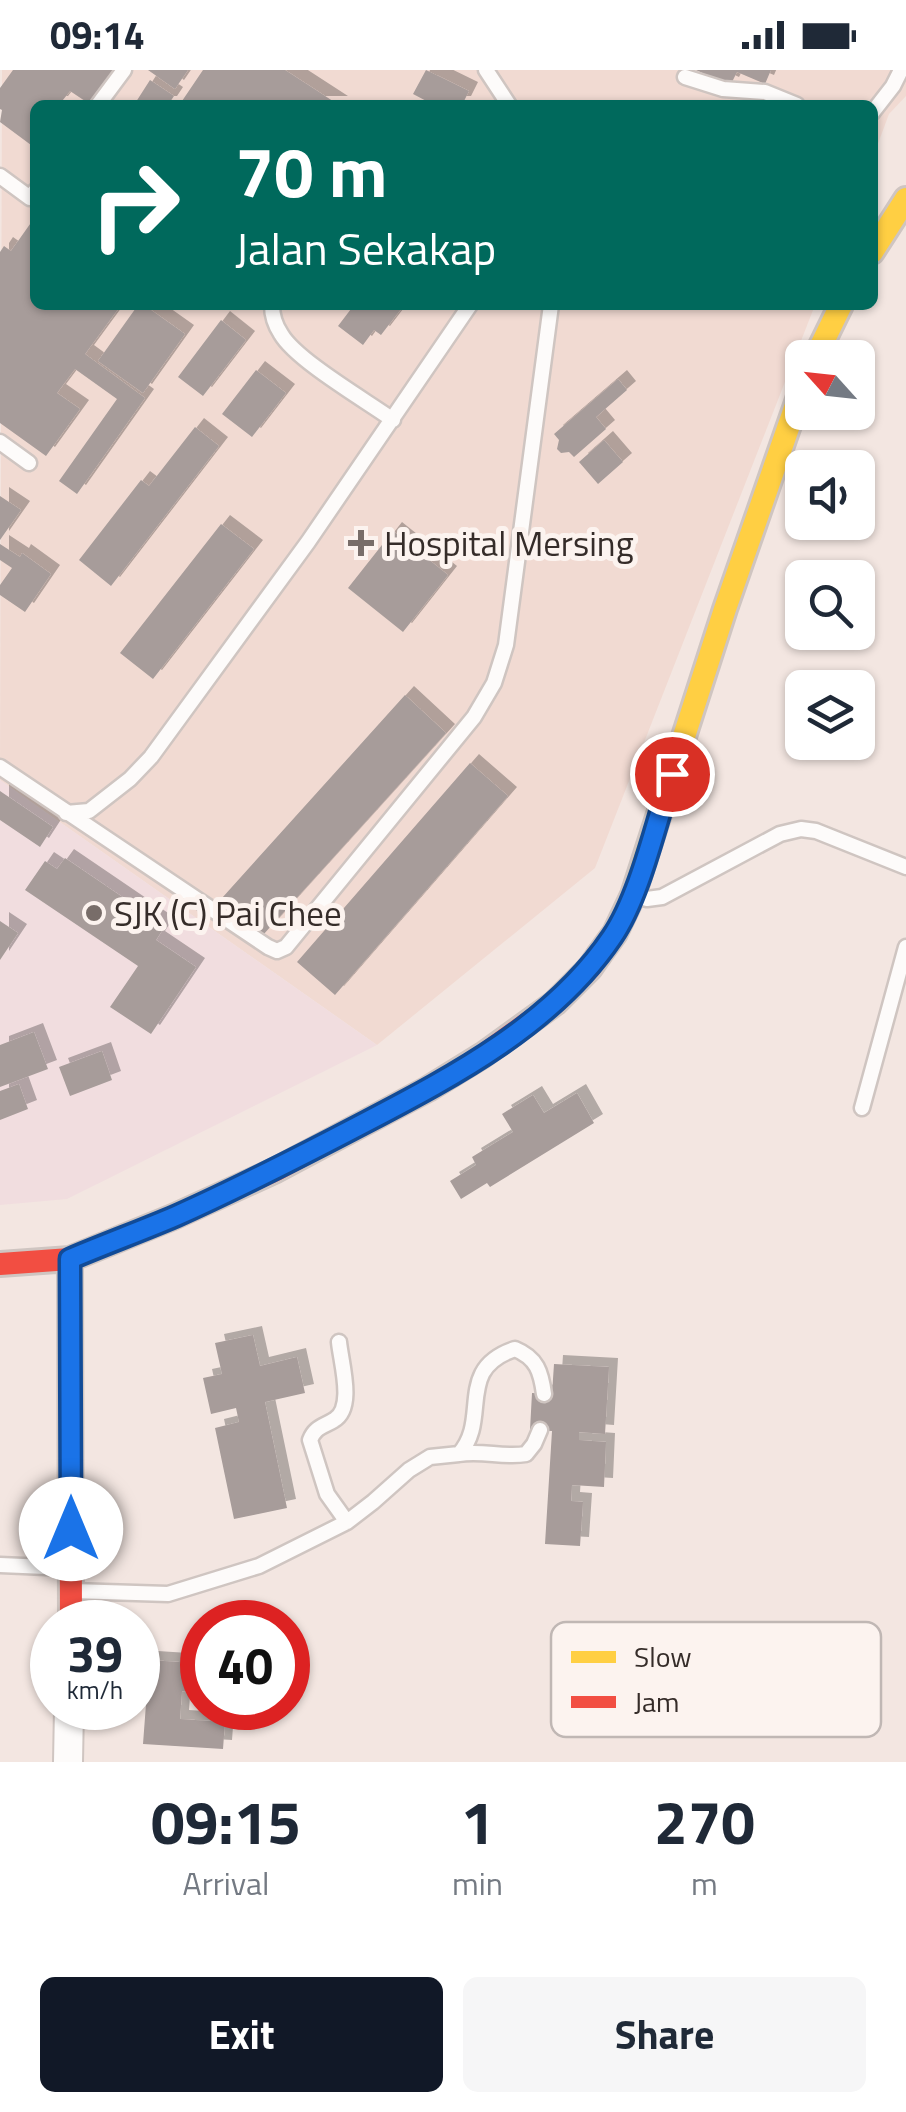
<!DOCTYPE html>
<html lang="en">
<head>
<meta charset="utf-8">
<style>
	:root { --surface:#fff; --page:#f6f6f7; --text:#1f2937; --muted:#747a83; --accent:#111827 }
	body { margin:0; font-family:"Titillium Web",sans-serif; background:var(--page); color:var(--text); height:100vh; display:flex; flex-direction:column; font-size:38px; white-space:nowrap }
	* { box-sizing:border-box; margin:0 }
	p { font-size:32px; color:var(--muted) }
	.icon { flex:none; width:55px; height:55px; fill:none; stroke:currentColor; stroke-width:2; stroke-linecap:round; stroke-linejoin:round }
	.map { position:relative; height:1692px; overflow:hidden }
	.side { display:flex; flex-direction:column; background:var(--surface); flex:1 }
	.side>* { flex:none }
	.hud { position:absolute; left:30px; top:30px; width:848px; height:210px; border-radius:15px; box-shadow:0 2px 8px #0004; background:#00695c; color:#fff; overflow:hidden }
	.needle { width:65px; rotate:297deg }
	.controls { position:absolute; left:785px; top:270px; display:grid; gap:20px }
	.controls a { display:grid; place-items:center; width:90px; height:90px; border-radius:15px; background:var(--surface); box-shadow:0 2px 8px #0004; font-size:50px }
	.speed { position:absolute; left:30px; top:1530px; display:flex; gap:20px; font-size:50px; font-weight:700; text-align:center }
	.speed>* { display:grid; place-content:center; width:130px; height:130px; border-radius:50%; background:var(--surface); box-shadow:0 2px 8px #0004; line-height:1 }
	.speed small { font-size:25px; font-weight:400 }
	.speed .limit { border:15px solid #d22; background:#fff; color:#111 }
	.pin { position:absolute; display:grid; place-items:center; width:85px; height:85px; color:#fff; margin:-42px; border:5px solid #fff; border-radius:50%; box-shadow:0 2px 10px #0007 }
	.me { position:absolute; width:110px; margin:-55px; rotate:0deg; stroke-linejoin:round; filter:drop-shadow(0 0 8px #0008) }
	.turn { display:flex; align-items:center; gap:35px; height:210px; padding:0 40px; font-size:45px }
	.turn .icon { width:130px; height:130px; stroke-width:2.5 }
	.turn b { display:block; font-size:70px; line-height:85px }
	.eta { display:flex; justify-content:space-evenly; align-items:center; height:170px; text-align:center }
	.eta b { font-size:60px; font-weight:700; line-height:70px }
	.action { display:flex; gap:20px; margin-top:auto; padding:20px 40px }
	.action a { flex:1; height:115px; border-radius:15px; background:var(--accent); color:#fff; font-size:40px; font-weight:700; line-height:115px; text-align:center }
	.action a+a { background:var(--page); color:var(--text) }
	.status { display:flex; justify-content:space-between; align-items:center; height:70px; padding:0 50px; background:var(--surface); direction:ltr }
	.status svg { height:28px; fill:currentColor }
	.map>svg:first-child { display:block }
	.built { fill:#f1dad2 }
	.education { fill:#f1dddf }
	.building { fill:#a79c9a; filter:url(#shadow) }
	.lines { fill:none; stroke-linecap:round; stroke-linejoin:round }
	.lane-casing { stroke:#cfc5c1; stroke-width:19 }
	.street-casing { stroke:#cfc5c1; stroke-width:32 }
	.slow-casing { stroke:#cfc5c1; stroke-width:28 }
	.jam-casing { stroke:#cfc5c1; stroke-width:28 }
	.lane { stroke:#fdfbfa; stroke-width:14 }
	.street { stroke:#fdfbfa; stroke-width:28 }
	.slow { stroke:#ffcf43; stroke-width:22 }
	.jam { stroke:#f24e42; stroke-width:22 }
	.route-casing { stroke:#114b97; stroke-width:25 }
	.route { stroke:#1a73e8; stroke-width:18 }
	.poi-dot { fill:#786d69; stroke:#fcf3ef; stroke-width:4 }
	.labels { text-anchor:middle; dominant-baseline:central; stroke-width:10; stroke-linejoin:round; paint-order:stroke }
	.poi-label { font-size:35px; fill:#352c29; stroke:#fcf3ef; text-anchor:start }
	.key { fill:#fcf3ef; stroke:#c0b7b4; stroke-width:2.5 }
	.key-label { font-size:28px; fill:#352c29 }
</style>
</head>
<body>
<div class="status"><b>09:14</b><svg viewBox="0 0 49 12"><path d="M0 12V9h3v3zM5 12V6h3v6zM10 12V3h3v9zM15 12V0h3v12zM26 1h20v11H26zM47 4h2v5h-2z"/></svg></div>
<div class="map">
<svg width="906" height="1692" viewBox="0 0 906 1692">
	<defs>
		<filter id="shadow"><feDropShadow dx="9" dy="-9" stdDeviation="0" flood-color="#0004"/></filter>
	</defs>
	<rect width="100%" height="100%" fill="#f3e6e1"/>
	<path class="built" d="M2,0H906V26L889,44L873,87L872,35H35V235H815L595,798L377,975L0,710Z"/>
	<path class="education" d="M0,710L377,975L67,1129L0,1135Z"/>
	<path class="building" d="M13,0H116L91,35L70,21L59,35H35V69L31,75L0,52L2,40L0,39V18Z
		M148,0H188L175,19Z
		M203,0H285L339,35H188L182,31Z
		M426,0L469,21L462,35H434L413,24Z
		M696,0H771L765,14L737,2L730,16Z
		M150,10L174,26L168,35H134Z
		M35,147V235H121L85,284L145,328L77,424L59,411L117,329L75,299L57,323L80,339L46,386L0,353V182L4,176L11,181Z
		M138,235H144L185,264L143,323L98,291Z
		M354,235H404L381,265L374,260L363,275L338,256Z
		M221,250L246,270L203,326L178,307Z
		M256,300L286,323L252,367L222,344Z
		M618,309L627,320L596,347L606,359L574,387L569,382L561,383L557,379L559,370L554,364Z
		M195,357L219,376L111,516L79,490L141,410L149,416Z
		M604,370L623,392L598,414L579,392Z
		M0,426L21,440L0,470Z
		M221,454L254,479L153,609L120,583Z
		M393,461L448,505L403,562L348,518Z
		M0,474L20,487L22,483L51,504L25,542L0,525V515L12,498L0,490Z
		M405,625L446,663L263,865L222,828Z
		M470,693L508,726L335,925L297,892Z
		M0,721L53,757L40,777L0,750Z
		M65,788L165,856L156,870L196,897L151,964L110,937L138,896L25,820L45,791L57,799Z
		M0,851L18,863L0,890Z
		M34,962L48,999L0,1017V975Z
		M102,981L112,1010L70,1026L59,997Z
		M19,1014L28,1039L0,1050V1021Z
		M577,1023L594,1053L490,1117L487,1113L461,1129L450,1111L476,1095L472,1087L513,1062L502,1044L533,1025L544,1043Z
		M253,1265L260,1296L297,1287L305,1323L265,1332L287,1438L234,1449L215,1358L239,1352L236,1338L211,1344L203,1308L222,1304L215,1273Z
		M554,1294L609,1297L605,1364L579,1362V1370L606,1372L604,1417L572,1415L571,1431L583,1432L580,1476L545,1474L552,1361L530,1360L532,1323L552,1324Z
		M149,1590L194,1593L192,1622L182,1621L180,1649L225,1652L223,1679L143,1674L146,1634H138V1606L148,1607Z"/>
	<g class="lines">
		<defs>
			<path id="lane" d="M486,0L509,35
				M685,7L723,19L765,22L797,35
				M98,35L124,0
				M872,43L893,16L901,0
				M0,106L30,128L35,121
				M272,235C272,246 275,255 281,264C296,290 365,330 393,350
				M0,372L29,393
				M0,697L268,877L277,881L286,877L474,647L494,613L506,575L551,235
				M66,743L89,741L130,709L151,687L308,472L470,235
				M636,826L647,829L662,827L780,764L801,759L816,761L906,797
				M862,1038L906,877
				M339,1272C341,1293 355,1338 334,1350C323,1357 315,1357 310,1370L327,1424L347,1452
				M540,1360L534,1374L526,1384C504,1388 482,1380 459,1384C491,1349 454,1299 515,1279C537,1288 541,1302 544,1324
				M0,1495L69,1498
				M72,1521L168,1524L259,1496L347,1452L373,1432L409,1400L430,1387L459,1384"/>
			<path id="street" d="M68,1692L69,1638"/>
			<path id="slow" d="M872,182L906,129
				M815,288L841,235
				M599,885L615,863L633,825L725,539L802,318"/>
			<path id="jam" d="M70,1189L71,1552
				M0,1194L70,1189L173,1147L276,1100L428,1019L483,985L555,933L590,898L599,885"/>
		</defs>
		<use href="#lane" class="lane-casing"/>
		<use href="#street" class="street-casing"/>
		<use href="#slow" class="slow-casing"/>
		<use href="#jam" class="jam-casing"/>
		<use href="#lane" class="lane"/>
		<use href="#street" class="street"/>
		<use href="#slow" class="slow"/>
		<use href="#jam" class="jam"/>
	</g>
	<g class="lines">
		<defs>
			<path id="route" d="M71,1459L70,1189C105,1174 141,1161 176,1146C241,1117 303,1085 366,1052C456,1005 554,953 612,867C640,826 656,752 672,704"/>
		</defs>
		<use href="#route" class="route-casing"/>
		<use href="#route" class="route"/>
	</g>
	<g class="poi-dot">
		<path d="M356 458h10v10h10v10h-10v10h-10v-10h-10v-10h10z"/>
		<circle cx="94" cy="843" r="10"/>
	</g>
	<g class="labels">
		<g class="poi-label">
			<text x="384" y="473">Hospital Mersing</text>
			<text x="114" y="843">SJK (C) Pai Chee</text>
		</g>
	</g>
	<rect x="551" y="1552" width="330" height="115" rx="15" class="key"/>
	<rect x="571" y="1581" width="45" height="12" fill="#ffcf43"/>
	<rect x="571" y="1626" width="45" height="12" fill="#f24e42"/>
	<g class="key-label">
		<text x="634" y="1597">Slow</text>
		<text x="634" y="1642">Jam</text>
	</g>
</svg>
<div class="controls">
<a><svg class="needle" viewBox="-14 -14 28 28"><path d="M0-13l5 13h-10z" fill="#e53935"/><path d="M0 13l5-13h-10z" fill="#747a83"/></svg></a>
<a><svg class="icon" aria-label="sound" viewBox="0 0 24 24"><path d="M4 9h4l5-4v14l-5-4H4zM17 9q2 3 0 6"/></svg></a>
<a><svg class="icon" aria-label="search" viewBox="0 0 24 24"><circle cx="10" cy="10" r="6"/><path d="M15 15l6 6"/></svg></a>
<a><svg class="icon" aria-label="layers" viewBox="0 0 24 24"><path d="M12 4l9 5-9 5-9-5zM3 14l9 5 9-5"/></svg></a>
</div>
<div class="speed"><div>39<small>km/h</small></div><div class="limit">40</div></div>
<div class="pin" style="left:672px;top:704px;background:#d93025"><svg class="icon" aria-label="arrive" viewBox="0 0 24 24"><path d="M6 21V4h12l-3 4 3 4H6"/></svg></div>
<svg class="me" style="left:71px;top:1459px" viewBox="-20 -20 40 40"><circle r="19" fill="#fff"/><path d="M0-13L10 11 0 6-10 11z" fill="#1a73e8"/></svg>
<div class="hud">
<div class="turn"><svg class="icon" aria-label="right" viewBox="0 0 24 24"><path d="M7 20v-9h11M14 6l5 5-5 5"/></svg><div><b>70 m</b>Jalan Sekakap</div></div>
</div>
</div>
<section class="side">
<div class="eta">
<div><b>09:15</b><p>Arrival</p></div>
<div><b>1</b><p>min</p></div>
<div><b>270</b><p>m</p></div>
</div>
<div class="action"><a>Exit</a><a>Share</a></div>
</section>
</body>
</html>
